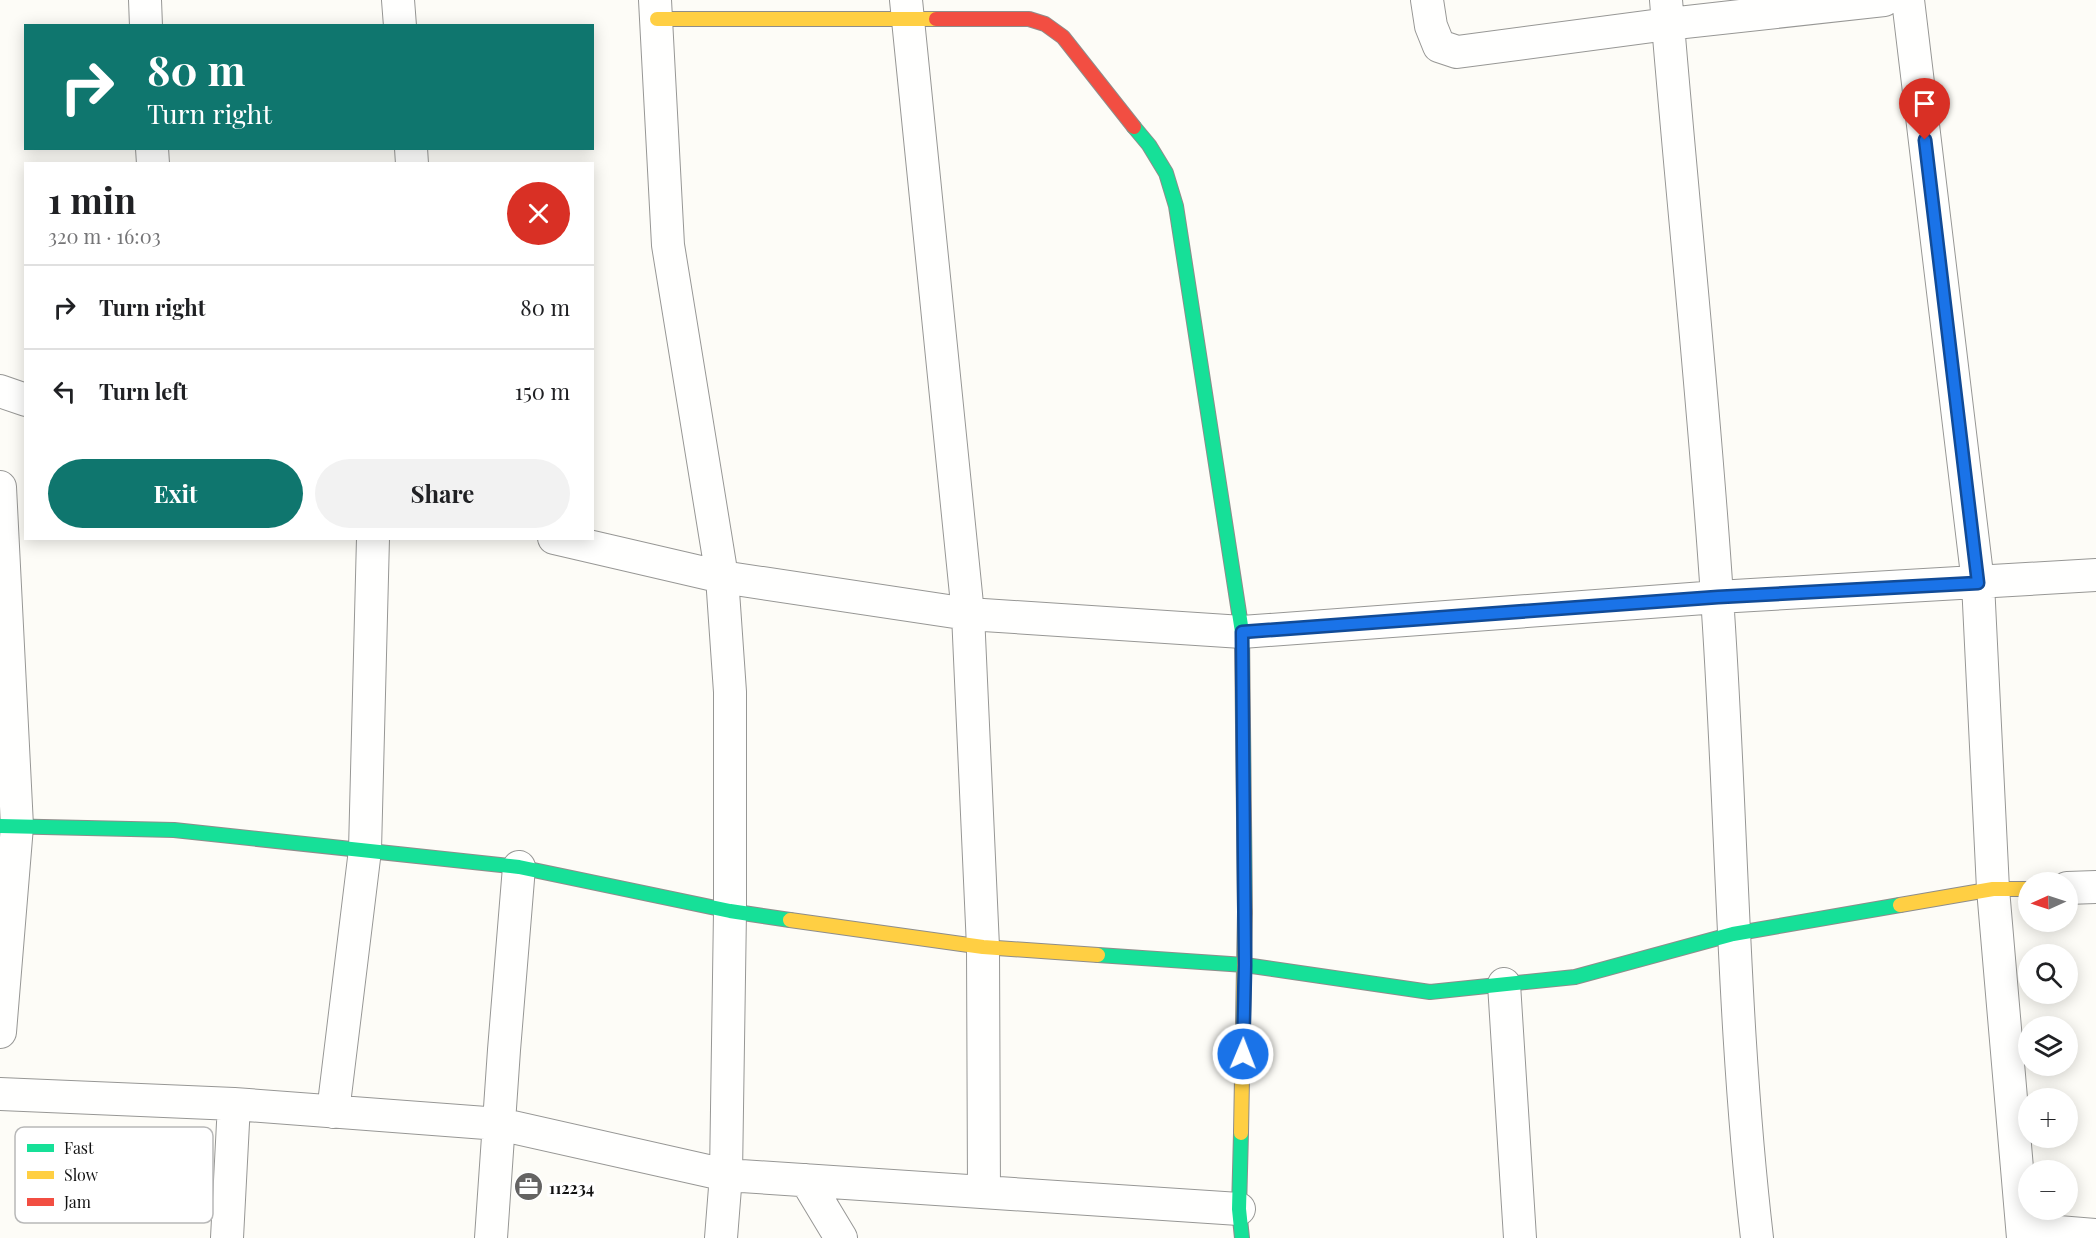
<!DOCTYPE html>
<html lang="en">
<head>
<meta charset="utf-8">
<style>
	:root { --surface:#fff; --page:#f2f2f2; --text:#202124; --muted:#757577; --line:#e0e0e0; --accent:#0f766e }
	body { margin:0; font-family:"Playfair Display",serif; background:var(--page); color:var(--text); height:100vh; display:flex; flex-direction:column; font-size:22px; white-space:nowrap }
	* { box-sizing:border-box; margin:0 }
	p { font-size:20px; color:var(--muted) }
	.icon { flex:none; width:33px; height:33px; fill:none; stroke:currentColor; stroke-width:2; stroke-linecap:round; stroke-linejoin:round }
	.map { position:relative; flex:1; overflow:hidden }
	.side { position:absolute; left:24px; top:162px; width:570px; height:378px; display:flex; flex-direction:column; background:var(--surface); border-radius:0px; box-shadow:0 3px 15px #0003 }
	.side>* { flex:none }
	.hud { position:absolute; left:24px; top:24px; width:570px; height:126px; border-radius:0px; box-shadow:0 3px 15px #0003; background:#0f766e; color:#fff; overflow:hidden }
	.needle { width:39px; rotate:267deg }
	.fabs { position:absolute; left:2018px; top:872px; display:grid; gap:12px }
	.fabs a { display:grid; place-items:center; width:60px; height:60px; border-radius:50%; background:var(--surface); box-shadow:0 3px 15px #0003; font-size:30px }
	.pin { position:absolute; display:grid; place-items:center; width:51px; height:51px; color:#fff; margin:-62px -26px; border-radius:50% 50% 50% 0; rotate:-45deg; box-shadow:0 0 6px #0007 }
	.pin .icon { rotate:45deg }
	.me { position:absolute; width:66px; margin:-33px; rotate:1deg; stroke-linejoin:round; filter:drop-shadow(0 0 4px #0008) }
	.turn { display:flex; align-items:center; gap:21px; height:126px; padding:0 24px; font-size:27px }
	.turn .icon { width:78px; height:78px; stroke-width:2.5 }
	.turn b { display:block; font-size:42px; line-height:51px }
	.round { display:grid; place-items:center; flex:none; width:63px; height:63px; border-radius:32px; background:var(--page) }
	.summary { display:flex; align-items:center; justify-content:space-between; height:102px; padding:0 24px }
	h1 { font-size:36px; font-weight:700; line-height:45px }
	.cta { display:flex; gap:12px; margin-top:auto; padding:12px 24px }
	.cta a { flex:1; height:69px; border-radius:36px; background:var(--accent); color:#fff; font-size:24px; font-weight:700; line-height:69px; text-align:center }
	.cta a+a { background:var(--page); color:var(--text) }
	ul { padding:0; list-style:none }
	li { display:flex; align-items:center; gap:18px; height:84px; padding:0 24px; border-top:2px solid var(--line) }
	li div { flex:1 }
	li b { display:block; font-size:22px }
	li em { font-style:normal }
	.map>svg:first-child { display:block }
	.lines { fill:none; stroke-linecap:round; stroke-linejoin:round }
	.street-casing { stroke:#979795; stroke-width:34 }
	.fast-casing { stroke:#8e8d8b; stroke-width:16 }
	.slow-casing { stroke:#8e8d8b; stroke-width:16 }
	.jam-casing { stroke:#8e8d8b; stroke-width:16 }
	.street { stroke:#fffffe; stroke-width:32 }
	.fast { stroke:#16e098; stroke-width:14 }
	.slow { stroke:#ffcf43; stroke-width:14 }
	.jam { stroke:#f24e42; stroke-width:14 }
	.route-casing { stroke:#114b97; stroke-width:15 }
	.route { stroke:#1a73e8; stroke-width:10 }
	.labels { text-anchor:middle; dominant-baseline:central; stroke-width:6; stroke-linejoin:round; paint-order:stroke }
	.poi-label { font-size:16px; font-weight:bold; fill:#111; stroke:#fff; text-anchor:start }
	.key { fill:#fff; stroke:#b8b8b8; stroke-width:1.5 }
	.key-label { font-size:16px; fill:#111 }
</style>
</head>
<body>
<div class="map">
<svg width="2096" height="1238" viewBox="0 0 2096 1238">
	<rect width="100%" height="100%" fill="#fdfcf7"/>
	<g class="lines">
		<defs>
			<path id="street" d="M145,0L146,26
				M398,0L400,26
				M655,0L668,245L722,577L730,692V911L726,1175L721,1238
				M906,0L968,614L983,947L984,1192
				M1427,0L1431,26L1439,46L1457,52L1668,24L1884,0
				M1666,0C1682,199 1704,398 1717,597C1732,810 1732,1025 1757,1238
				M1908,0L1978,583L1993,889L2023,1238
				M152,148L153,164
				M411,148L412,164
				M0,391L26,400
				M0,487L17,826L0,1032
				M554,538L722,577L968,614L1242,632L1718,597L2096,575
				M2067,888L2096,887
				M1504,984L1520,1238
				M0,1094L234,1104L499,1124L726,1175L1239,1209
				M333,1112L365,850L373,538
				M806,1180L841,1238
				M2023,1229L2096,1235
				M227,1238L234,1104
				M491,1238L504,1050L519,867"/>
			<path id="fast" d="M1134,127L1149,145L1166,173L1176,206L1242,632L1245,912
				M0,826L174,830L519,867L730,911L790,920
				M1098,955L1245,965L1430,992L1575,977L1733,934L1900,905
				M1241,1133L1239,1209L1242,1238"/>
			<path id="slow" d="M657,19H936
				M1900,905L1993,889H2028
				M790,920L983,947L1098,955
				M1241,1133L1245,912"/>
			<path id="jam" d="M936,19H1029L1045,24L1063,37L1134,127"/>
		</defs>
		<use href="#street" class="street-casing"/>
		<use href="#fast" class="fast-casing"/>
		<use href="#slow" class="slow-casing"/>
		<use href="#jam" class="jam-casing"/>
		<use href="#street" class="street"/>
		<use href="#fast" class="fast"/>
		<use href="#slow" class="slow"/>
		<use href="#jam" class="jam"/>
	</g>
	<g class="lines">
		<defs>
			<path id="route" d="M1243,1054L1245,965L1242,632L1718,597L1978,583L1925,140"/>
		</defs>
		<use href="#route" class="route-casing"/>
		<use href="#route" class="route"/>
	</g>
	<defs>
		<symbol id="office-disc" viewBox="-11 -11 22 22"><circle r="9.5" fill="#646362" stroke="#fff"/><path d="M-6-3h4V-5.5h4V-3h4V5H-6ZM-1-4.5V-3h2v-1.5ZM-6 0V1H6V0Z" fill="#fff"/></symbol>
	</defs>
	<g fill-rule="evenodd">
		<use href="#office-disc" x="512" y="1170" width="33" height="33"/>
	</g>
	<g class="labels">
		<g class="poi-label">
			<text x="549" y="1187">112234</text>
		</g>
	</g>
	<rect x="15" y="1127" width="198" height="96" rx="9" class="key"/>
	<rect x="27" y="1144" width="27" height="8" fill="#16e098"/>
	<rect x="27" y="1171" width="27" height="8" fill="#ffcf43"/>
	<rect x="27" y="1198" width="27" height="8" fill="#f24e42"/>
	<g class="key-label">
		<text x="64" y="1154">Fast</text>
		<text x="64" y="1181">Slow</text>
		<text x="64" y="1208">Jam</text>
	</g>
</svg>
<div class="fabs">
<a><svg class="needle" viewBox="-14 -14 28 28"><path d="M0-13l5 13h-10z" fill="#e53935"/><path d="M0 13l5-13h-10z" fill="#757577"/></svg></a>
<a><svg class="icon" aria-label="search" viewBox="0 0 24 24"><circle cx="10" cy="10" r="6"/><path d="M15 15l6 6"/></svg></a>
<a><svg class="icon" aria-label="layers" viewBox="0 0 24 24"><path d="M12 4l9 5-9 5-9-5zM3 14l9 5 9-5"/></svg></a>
<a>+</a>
<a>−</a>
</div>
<div class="pin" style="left:1925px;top:140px;background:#d93025"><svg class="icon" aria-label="arrive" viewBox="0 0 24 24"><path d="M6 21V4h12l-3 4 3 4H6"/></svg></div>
<svg class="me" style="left:1243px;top:1054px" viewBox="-20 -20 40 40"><circle r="17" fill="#1a73e8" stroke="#fff" stroke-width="3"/><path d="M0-11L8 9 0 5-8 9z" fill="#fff"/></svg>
<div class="hud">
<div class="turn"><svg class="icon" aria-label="right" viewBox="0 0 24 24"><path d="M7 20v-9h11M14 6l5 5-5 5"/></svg><div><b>80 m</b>Turn right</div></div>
</div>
<section class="side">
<div class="summary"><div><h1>1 min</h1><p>320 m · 16:03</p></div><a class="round" style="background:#d93025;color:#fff"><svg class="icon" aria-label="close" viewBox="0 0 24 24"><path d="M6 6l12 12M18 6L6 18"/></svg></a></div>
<ul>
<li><svg class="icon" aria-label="right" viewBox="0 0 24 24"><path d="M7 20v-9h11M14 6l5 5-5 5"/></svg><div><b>Turn right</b></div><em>80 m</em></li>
<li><svg class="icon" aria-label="left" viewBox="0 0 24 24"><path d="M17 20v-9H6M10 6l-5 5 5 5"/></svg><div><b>Turn left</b></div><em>150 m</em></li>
</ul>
<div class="cta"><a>Exit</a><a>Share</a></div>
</section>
</div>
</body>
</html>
